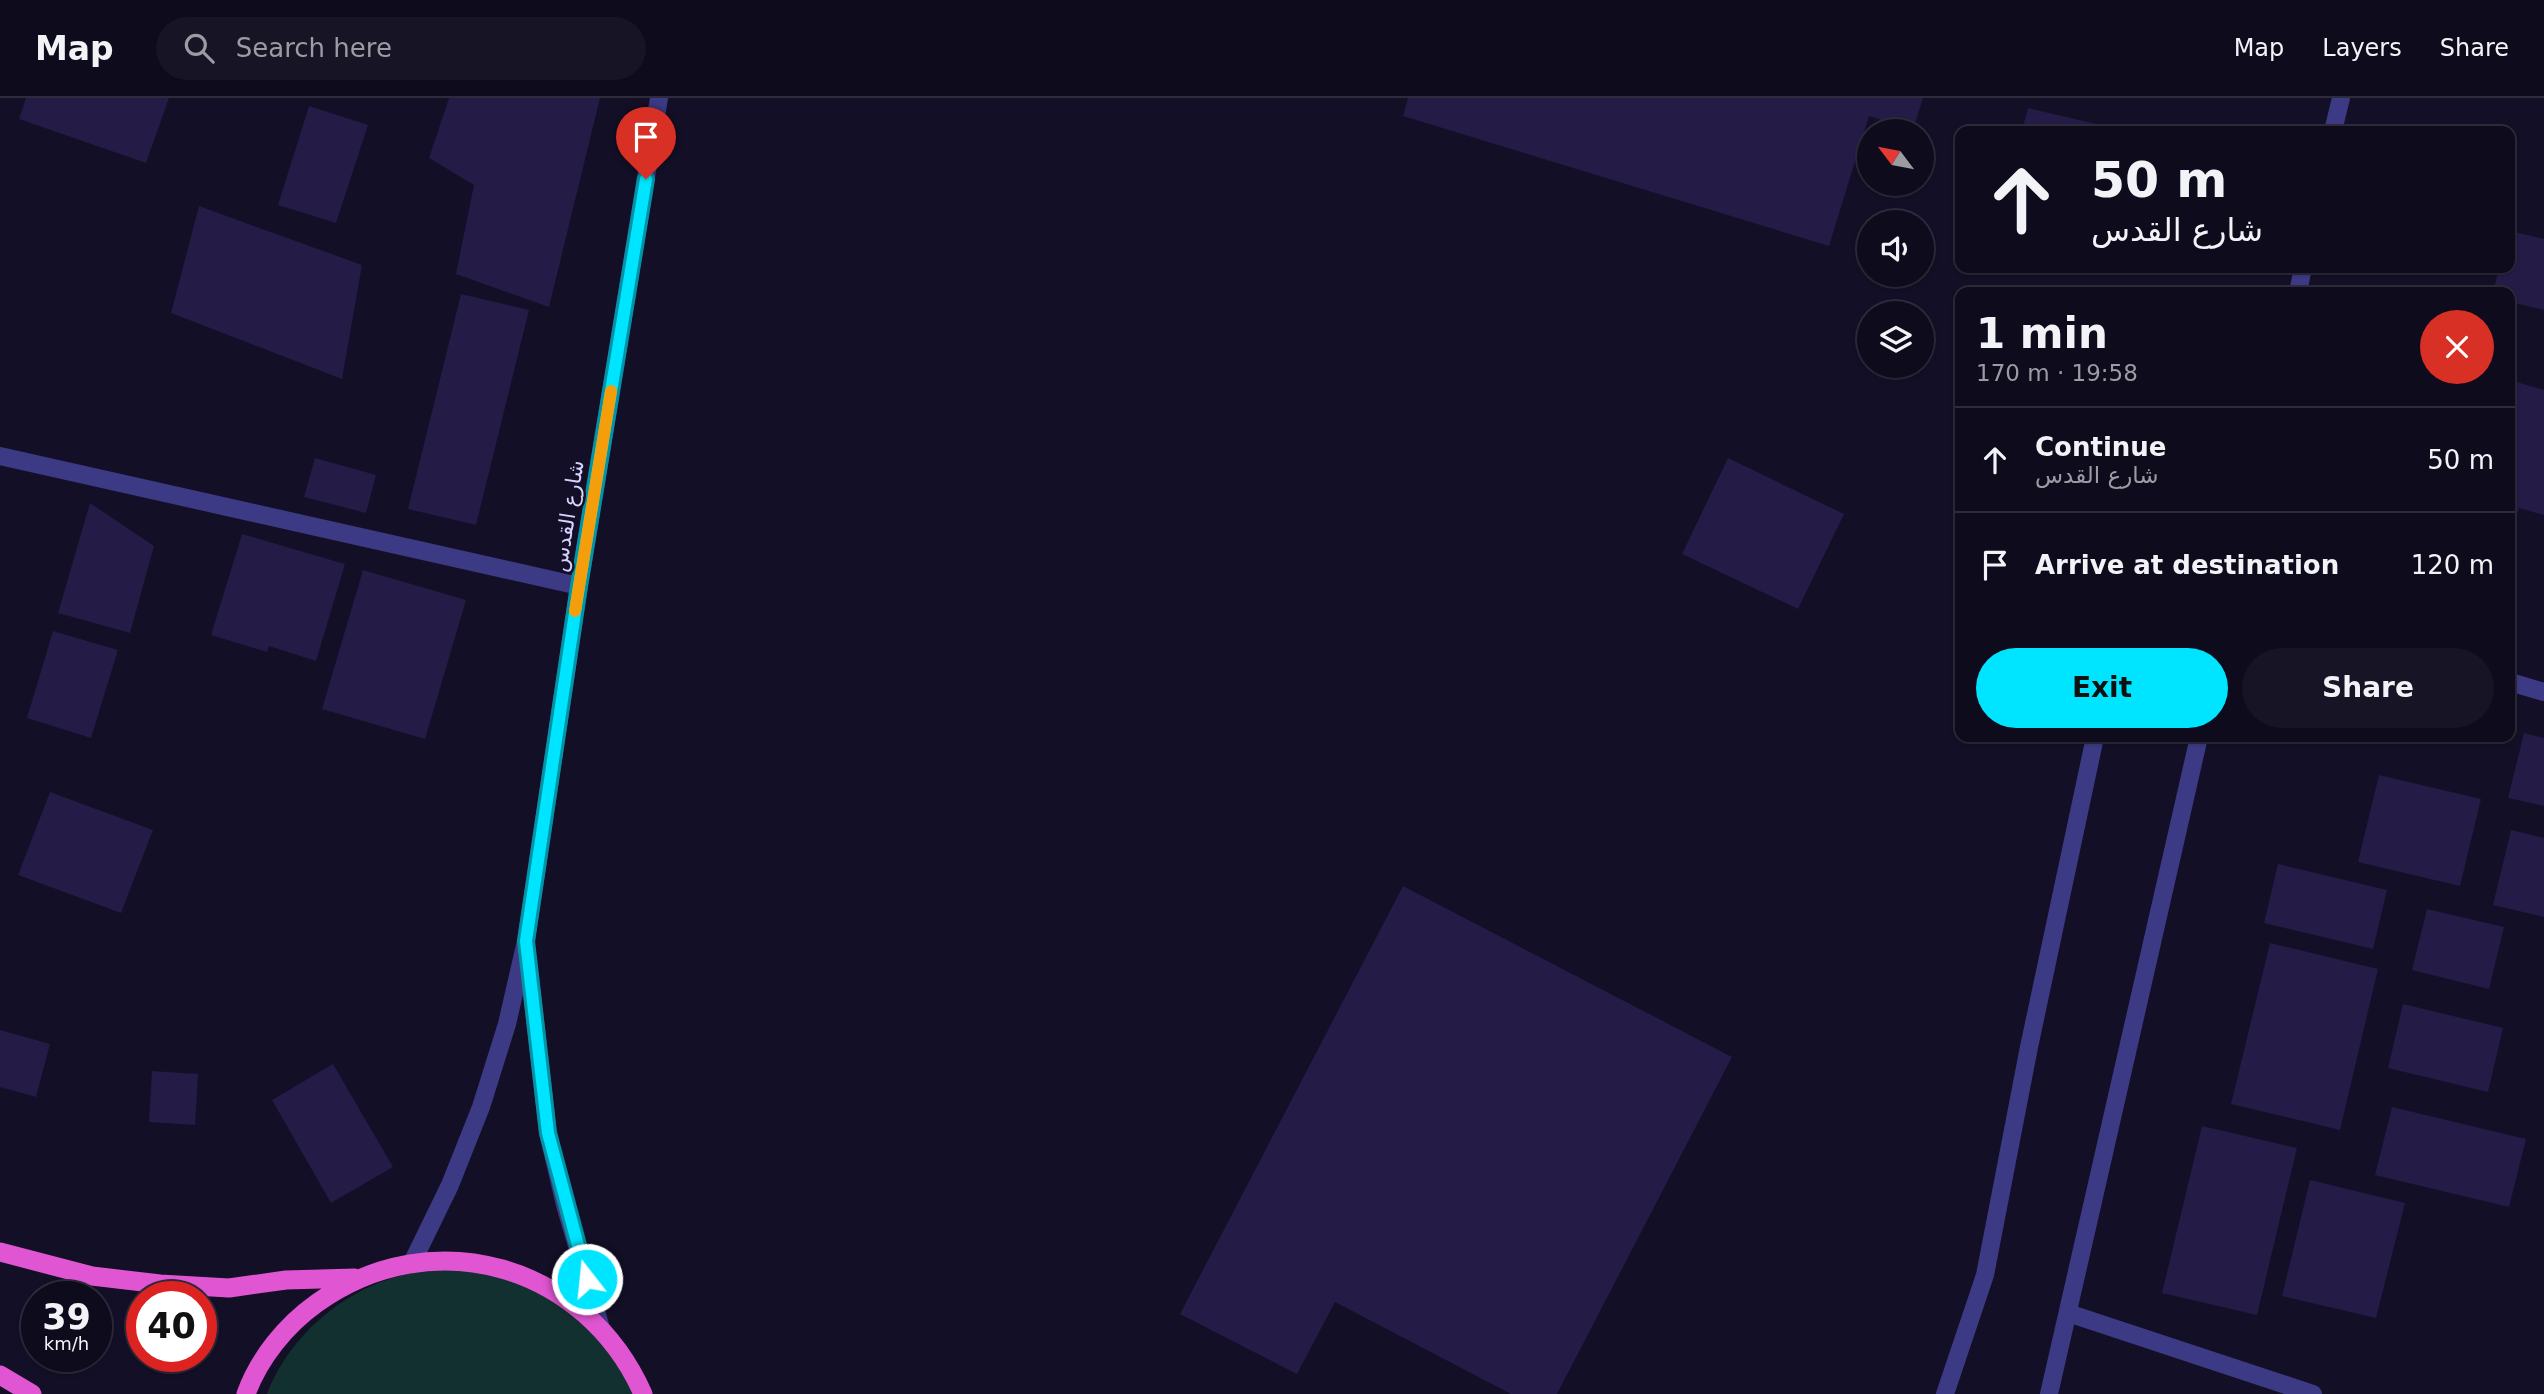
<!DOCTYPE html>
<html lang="en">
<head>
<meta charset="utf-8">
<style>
	:root { --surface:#0e0b1c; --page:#171425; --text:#f1f3f6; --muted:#9b9ba3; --line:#2e2b3b; --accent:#00e5ff }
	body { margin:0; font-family:"DejaVu Sans","Noto Naskh Arabic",sans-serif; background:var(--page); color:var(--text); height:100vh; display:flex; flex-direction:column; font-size:26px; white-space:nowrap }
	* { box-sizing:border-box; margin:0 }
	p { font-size:23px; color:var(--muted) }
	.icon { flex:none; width:38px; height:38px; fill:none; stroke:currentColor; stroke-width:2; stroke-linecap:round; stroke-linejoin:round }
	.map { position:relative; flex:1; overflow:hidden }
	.details { position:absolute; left:1955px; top:189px; width:560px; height:455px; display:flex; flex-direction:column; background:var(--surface); border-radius:14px; box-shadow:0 2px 5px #0004,0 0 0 2px var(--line) }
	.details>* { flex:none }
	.top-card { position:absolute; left:1955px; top:28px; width:560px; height:147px; border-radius:14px; box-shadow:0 2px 5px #0004,0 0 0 2px var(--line); background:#0e0b1c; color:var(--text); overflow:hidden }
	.needle { width:46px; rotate:302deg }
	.tools { position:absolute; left:1857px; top:21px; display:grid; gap:14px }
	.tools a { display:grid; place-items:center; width:77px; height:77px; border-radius:50%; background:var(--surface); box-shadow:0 2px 5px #0004,0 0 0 2px var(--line); font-size:35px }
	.speed { position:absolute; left:21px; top:1183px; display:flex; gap:14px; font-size:35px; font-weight:700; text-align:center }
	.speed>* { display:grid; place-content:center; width:91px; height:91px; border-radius:50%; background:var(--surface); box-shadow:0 2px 5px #0004,0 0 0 2px var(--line); line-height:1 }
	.speed small { font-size:18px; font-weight:400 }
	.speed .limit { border:10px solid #d22; background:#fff; color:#111 }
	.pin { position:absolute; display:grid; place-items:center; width:60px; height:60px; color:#fff; margin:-72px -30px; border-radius:50% 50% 50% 0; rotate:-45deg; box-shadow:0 0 7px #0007 }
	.pin .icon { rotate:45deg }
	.me { position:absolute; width:77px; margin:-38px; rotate:344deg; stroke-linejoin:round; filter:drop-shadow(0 0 5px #0008) }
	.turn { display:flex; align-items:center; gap:24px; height:147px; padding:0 21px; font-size:32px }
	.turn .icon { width:91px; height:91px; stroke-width:2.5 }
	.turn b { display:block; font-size:49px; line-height:60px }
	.round { display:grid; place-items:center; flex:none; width:74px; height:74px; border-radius:37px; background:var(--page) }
	.overview { display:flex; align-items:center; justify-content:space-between; height:119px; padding:0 21px }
	h1 { font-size:42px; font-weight:600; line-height:52px }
	.action { display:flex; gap:14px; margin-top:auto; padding:14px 21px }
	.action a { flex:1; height:80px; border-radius:42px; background:var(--accent); color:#111; font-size:28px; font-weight:600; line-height:80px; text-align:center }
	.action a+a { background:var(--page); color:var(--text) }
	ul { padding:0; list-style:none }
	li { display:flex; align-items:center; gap:21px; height:105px; padding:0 21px; border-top:2px solid var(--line) }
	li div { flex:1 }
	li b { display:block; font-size:26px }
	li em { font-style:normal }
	header { display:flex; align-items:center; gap:42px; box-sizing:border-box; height:98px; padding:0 35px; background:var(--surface); border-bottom:2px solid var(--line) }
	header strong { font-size:33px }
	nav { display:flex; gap:38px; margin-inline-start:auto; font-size:24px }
	.search { width:490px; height:63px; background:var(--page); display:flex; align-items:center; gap:18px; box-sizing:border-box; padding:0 24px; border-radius:38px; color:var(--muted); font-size:26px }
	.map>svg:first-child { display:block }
	.green { fill:#12302f }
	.building { fill:#241b47 }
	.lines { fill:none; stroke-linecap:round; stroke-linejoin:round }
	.service { stroke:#3d3a85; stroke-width:18 }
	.minor { stroke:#3d3a85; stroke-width:18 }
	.tertiary { stroke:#3d3a85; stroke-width:18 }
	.trunk { stroke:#e055d1; stroke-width:19 }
	.route-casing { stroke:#0095a6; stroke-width:18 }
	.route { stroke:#00e5ff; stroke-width:12 }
	.slow { stroke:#f59e0b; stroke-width:12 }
	.labels { text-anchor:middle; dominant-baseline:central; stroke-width:5; stroke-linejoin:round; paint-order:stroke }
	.street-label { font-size:21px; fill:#d9d4ff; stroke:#130f26 }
</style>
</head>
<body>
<header>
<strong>Map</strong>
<div class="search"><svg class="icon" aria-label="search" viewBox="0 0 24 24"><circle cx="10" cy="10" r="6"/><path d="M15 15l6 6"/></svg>Search here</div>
<nav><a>Map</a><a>Layers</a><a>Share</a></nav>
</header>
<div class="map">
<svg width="2544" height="1296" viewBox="0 0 2544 1296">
	<rect width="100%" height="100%" fill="#130f26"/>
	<path class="green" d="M472,1172C486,1176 501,1178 515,1182C573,1201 607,1244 634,1296H267C292,1231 358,1179 428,1173C443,1171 458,1172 472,1172Z"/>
	<path class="building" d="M26,0H169L146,65L19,21Z
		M449,0H600L549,209L456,176L474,87L429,60Z
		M1408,0H1923L1913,32L1869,18L1829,148L1403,18Z
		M309,8L368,27L336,125L278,107Z
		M2028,10L2122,32V33H2022Z
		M199,108L362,167L342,281L171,215Z
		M2510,133L2544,141V212L2510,204V194H2493L2499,170H2510Z
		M461,196L529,212L476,427L408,411Z
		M2510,282L2544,292V417L2519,410L2514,425L2510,424Z
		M315,360L376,377L366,415L304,399Z
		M1728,360L1844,416L1798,511L1682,456Z
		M90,405L154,448L130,535L58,515Z
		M242,436L345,466L316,563L269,548L267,554L211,537Z
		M363,472L466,502L425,641L322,611Z
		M53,533L118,552L91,640L27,620Z
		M2524,635L2544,640V708L2508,700Z
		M2379,677L2481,701L2460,788L2358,764Z
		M50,694L153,732L121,815L18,777Z
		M2511,732L2544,740V819L2493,807Z
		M2278,766L2387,792L2373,851L2264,825Z
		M1403,788L1732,959L1557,1296H1511L1335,1204L1297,1276L1180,1216Z
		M2427,811L2504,829L2489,891L2412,872Z
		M2270,845L2378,871L2340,1032L2231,1006Z
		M2403,906L2503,930L2488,994L2388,970Z
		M0,932L50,946L36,999L0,989Z
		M333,966L393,1069L331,1105L272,1002Z
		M152,973L198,976L195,1027L149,1024Z
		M2392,1009L2526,1041L2509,1109L2375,1077Z
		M2202,1028L2297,1050L2257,1217L2162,1195Z
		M2310,1082L2405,1105L2376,1220L2282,1198Z"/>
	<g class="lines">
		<path class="service" d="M1945,1296L1985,1177L2029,949L2095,639"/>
		<path class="minor" d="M2333,33L2341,0
			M2298,194L2303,170
			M0,358L579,488
			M2510,584L2544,594
			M2068,1215L2313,1296
			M2049,1296L2199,639"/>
		<path class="tertiary" d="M528,861L548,1035L565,1107L601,1230
			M412,1165L450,1087L481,1009L507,926L526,843L579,488L659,0"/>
		<path class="trunk" d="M0,1154L92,1178L160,1186L229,1190L286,1182L355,1180
			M0,1277L32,1296
			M246,1296C259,1260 286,1227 317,1205C433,1122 586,1167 643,1296"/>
	</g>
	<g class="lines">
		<defs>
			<path id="route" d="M587,1181L548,1035L526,843L579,488L646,81"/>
		</defs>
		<use href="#route" class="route-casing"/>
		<use href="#route" class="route"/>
		<path class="slow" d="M575,513L611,293"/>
	</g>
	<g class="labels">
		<g class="street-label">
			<text transform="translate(568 418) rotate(-81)">شارع القدس</text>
		</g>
	</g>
</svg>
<div class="tools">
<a><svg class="needle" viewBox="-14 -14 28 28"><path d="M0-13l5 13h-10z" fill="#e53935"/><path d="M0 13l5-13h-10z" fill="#9b9ba3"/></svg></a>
<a><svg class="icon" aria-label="sound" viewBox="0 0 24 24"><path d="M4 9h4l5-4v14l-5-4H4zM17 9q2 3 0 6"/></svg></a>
<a><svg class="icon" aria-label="layers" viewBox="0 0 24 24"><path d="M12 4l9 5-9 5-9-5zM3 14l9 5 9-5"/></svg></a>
</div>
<div class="speed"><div>39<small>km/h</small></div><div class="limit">40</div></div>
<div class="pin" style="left:646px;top:81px;background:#d93025"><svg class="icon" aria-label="arrive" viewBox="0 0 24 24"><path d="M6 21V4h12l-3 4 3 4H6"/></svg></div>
<svg class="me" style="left:587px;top:1181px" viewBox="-20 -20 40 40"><circle r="17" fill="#00e5ff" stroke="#fff" stroke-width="3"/><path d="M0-11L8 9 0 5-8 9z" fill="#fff"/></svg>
<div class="top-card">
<div class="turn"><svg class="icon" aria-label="ahead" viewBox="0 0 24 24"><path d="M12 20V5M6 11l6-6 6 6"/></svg><div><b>50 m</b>شارع القدس</div></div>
</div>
<section class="details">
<div class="overview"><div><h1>1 min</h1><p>170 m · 19:58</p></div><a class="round" style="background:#d93025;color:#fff"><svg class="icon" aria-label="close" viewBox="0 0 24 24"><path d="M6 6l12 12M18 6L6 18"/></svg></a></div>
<ul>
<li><svg class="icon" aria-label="ahead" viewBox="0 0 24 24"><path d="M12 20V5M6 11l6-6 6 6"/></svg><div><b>Continue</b><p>شارع القدس</p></div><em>50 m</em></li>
<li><svg class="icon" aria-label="arrive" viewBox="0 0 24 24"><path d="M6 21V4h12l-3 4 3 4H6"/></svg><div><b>Arrive at destination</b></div><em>120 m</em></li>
</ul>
<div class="action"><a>Exit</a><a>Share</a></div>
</section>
</div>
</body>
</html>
